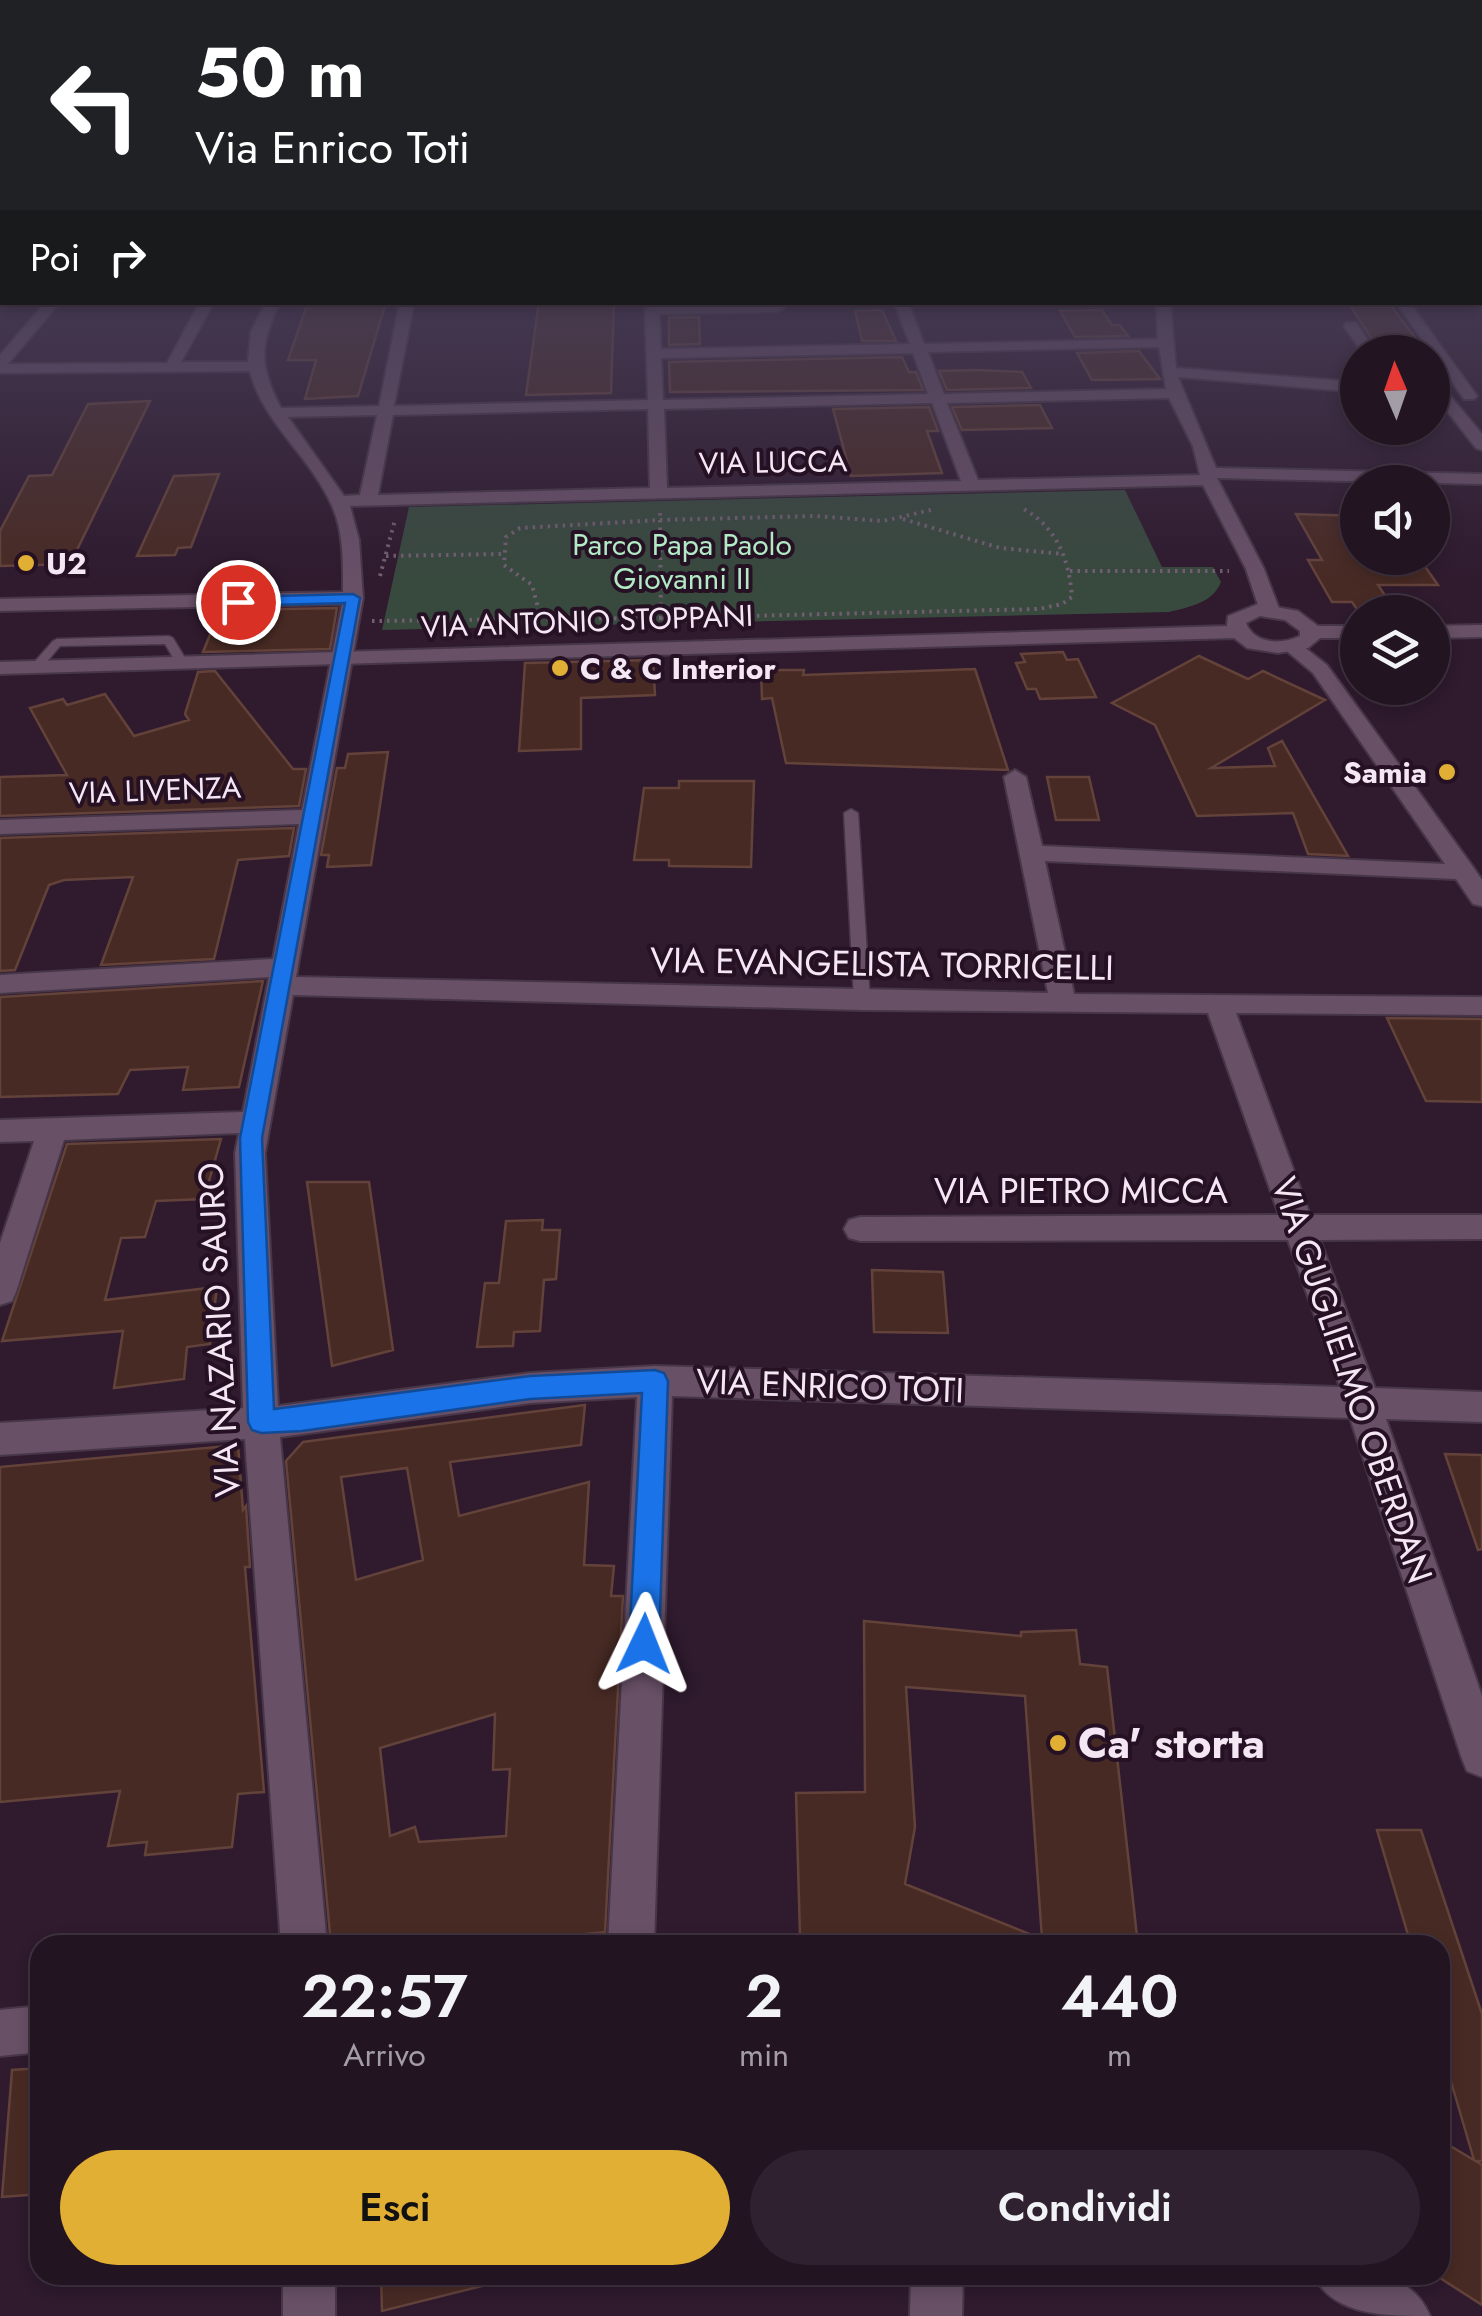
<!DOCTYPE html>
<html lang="it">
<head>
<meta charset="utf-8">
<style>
	:root { --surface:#231422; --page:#2f212f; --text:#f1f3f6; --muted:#a39ea5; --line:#403340; --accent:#e1af34 }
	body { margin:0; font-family:Jost,sans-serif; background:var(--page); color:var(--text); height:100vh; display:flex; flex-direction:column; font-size:38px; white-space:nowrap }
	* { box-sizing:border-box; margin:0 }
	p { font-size:32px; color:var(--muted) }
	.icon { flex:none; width:55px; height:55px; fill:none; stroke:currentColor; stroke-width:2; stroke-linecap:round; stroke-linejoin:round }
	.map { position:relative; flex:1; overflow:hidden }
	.details { position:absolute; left:30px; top:1935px; width:1420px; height:350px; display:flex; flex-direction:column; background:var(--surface); border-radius:30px; box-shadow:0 5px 15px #0003,0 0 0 2px var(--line) }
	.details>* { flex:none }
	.top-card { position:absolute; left:0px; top:0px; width:1482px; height:305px; box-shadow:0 5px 15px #0003,0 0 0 2px var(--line); background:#202124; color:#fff; overflow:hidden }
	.needle { width:65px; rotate:358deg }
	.tools { position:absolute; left:1340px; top:335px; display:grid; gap:20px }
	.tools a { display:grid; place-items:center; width:110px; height:110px; border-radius:50%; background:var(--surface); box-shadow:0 5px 15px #0003,0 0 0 2px var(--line); font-size:50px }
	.pin { position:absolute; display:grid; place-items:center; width:85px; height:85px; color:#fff; margin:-42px; border:5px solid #fff; border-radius:50%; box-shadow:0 2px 10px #0007 }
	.me { position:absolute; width:110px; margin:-55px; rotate:2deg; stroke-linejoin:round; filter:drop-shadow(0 0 8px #0008) }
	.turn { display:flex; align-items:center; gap:35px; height:210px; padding:0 30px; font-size:45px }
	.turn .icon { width:130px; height:130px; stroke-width:2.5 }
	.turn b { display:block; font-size:70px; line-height:85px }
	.then { display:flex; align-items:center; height:95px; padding:0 30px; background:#0003; gap:20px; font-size:38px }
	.eta { display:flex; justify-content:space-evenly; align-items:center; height:170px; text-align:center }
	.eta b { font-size:60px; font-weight:600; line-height:70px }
	.primary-button { display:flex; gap:20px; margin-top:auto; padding:20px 30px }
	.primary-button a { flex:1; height:115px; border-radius:60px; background:var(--accent); color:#111; font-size:40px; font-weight:600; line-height:115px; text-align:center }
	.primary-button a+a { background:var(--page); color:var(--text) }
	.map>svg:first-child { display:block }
	.green { fill:#38493e }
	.building { fill:#482a24; stroke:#63423a; stroke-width:2.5; fill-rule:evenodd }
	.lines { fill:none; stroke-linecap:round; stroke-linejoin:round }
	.service-casing { stroke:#473647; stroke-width:3 }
	.minor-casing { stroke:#473647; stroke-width:4 }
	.tertiary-casing { stroke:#473647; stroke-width:4 }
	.path { stroke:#715e70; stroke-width:4; stroke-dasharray:2.5 5; stroke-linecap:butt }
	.service { fill:#685067; fill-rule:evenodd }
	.minor { fill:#685067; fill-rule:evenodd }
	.tertiary { fill:#685067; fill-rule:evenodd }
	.route { fill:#1a73e8; stroke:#114b97; stroke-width:2.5 }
	.poi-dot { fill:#e1af34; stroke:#251024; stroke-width:4 }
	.labels { text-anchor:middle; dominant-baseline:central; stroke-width:8; stroke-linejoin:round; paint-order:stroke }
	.far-street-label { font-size:30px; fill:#f5e6f4; stroke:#251024 }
	.far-park-label { font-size:30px; fill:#b1eac5; stroke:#251024 }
	.far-poi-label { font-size:30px; font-weight:bold; fill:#f5e6f4; stroke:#251024; text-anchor:start }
	.street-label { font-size:35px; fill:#f5e6f4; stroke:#251024 }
	.near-poi-label { font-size:42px; font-weight:bold; fill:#f5e6f4; stroke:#251024; text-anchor:start }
</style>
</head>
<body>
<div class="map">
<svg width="1482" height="2316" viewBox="0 0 1482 2316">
	<rect width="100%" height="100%" fill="#2f1a2e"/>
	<path class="green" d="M1125,490L1162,567H1213L1221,582C1213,603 1189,607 1169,612L382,630L409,507Z"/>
	<path class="building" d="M308,302H386L358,396L305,399L316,360H288Z
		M539,302H614L611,393L526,395Z
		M1350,306L1392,307L1426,352H1386L1378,340L1372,339Z
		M882,310L896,341H862L855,311Z
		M1102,310L1112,325H1120L1128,336L1075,337L1060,311Z
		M699,317L700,344L669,345V318Z
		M1139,351L1160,379L1092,380L1077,353Z
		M902,357L909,372H916L923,390L670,392L669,362Z
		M975,370L1022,372L1031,388L947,390L939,371Z
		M150,401L70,564L0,566V531L29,476L52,475L88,404Z
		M1040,405L1052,428L962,430L952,407Z
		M929,407L938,431H927L942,473L851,476L833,409Z
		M219,474L191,547L178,548L175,555L137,556L174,476Z
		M1296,514L1358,516V558H1419L1438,585H1378L1396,612H1359L1352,602H1332L1308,560H1322Z
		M337,608L330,649L203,652L220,610Z
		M1063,652L1067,660L1078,659L1096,697L1040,699L1036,689H1027L1016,663L1025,662L1021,654Z
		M1199,656L1248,679L1263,671L1325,700L1211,768L1275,766L1268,748L1282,741L1348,856L1308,854L1293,813L1197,816L1155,725L1112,703Z
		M653,660L655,695L581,698V749L519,751L525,663Z
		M975,669L1008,770L786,763L772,698L762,699L761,670H804L803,675Z
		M215,671L293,769H306L299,806L0,816V777L67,775L30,708L63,699L67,705L105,694L134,736L189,720L185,714L198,672Z
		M388,752L371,865L327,867L329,855H321L337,768H345L348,754Z
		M1047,777H1089L1099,820H1056Z
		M679,781H754L751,867L669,866V860H634L644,788H679Z
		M294,828L289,856L238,860L214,959L101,965L133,877L64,880L49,885L15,970L0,971V838Z
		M263,981L239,1087L183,1090L188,1067L130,1070L118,1094L0,1097V997Z
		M1387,1018L1482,1019V1102L1426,1101Z
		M221,1139L204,1199L156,1201L145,1237L121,1238L105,1300L217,1287L210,1344L187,1347L184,1379L114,1388L123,1331L2,1341L67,1144Z
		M307,1182H369L393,1350L332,1366Z
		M543,1220L542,1230H560L556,1279L544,1280L540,1331L514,1332L513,1346L477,1347L485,1283H499L506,1221Z
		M872,1270L943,1272L948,1333L874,1332Z
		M585,1405L581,1445L450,1462L459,1516L589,1482L584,1565L614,1566L611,1596H623L605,1932L482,1945H331L286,1461L303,1442ZM407,1468L423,1560L356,1580L341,1477ZM495,1714L493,1770L510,1769L506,1836L419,1842L415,1827L390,1836L380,1748Z
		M238,1445L243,1510L246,1506L250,1567H245L264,1792L238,1794L232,1847L145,1855L147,1842L108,1846L120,1791L0,1802V1467Z
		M1445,1454L1482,1455V1549L1478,1550Z
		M864,1621L1021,1636V1632L1076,1630L1080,1664L1107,1667L1138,1945H827L800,1936L796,1793L865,1792ZM906,1687L1025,1696L1042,1939L905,1884L915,1827Z
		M1377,1830H1421L1482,2014V2161H1476L1482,2165V2305L1440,2278V2140L1474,2160L1440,2044V1945H1411Z
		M40,2068V2194L2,2197L12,2070Z
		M381,2275H485L486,2285L382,2311Z"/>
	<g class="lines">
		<defs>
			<path id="service" d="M169,636L173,638L188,663L186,666H178L165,644L60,646L40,670L30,667L53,641L57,639Z
				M851,809L858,813L870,1001L862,1006L854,1001L844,813Z"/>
			<path id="minor" d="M46,302H60L8,364L167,363L200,302H214L181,362H248L251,332L266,302H280C259,345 259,366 281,408L379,406L400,302H414L394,406L648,400L645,310L652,306L777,304L784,308L777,312L659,314L661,349L910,344L894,302H908L924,344L1158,339L1156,302H1170L1176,368L1358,382V392L1178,377L1216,468L1482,474V484L1217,478L1264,569L1280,611L1270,617L1260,611L1246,569L1203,485L350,506L359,540L363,598L296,977L1048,993L1004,777L1015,770L1026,777L1042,846L1445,864L1313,673L1282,647L1285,643H1299L1327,665L1473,867L1482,880V906L1473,904L1456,879L1045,861L1074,994L1482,997V1015L1236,1013L1310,1215H1482V1239L1320,1240L1375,1388L1482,1392V1422L1386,1419L1482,1696V1777L1467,1771L1461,1756L1350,1418L672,1396L654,1945H608L637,1397L530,1403L280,1437L327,1945H281L245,1439L0,1455V1423L243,1408L235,1153L239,1133L64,1140L16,1292L12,1301L0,1305V1243L34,1141L0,1142V1120L243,1112L269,977L0,993V975L273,959L299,824L0,834V820L302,810L342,604L0,611V599L343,592C343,565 344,534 333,508C311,456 263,424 250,371L0,373V355ZM1159,347L1166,389L944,394L928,352ZM913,353L928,394L663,400L661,358ZM1169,398L1193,446L1200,475L978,480L947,403ZM932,403L961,481L667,488L664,409ZM648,409L650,488L378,495L393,415ZM377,415L360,495L344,496L288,417ZM293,995L862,1010L1208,1013L1279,1215L860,1217L849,1220L844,1229L849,1238L860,1241L1288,1240L1340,1387L655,1366L530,1373L278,1406L265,1153Z
				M1396,302H1409L1477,396L1474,399H1464Z
				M1346,323H1356L1376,352H1362L1344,326Z
				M1436,391H1446L1482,434V450L1476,448L1436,397Z
				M40,2006V2052L0,2056V2010Z
				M283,2275H335V2316H283Z
				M911,2275H963L962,2316H910Z
				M1313,2275C1359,2275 1409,2266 1430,2316C1385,2316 1334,2316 1313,2275Z"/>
			<path id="tertiary" d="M1258,604L1298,611L1318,626H1358V638H1320L1308,648L1278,653L1247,648L1234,638L0,674V662L1227,626L1228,616ZM1260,616L1285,620L1300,631V636C1281,645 1254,644 1246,623Z
				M1482,625V637L1432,638V626Z"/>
		</defs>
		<use href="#service" class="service-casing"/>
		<use href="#minor" class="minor-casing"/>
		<use href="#tertiary" class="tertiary-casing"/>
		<path class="path" d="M660,513V520
			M903,519L1000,548L1063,554
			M660,520L661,618L541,619L532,585L504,565L506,537L520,528Z
			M660,520L815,516L883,521L931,510
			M386,556L503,554
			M1070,571H1229
			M380,576L395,520
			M372,621L541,619
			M662,627L661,618L1039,609L1062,604L1072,597C1069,559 1057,527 1022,508"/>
		<use href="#service" class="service"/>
		<use href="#minor" class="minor"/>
		<use href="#tertiary" class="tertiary"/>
	</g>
	<linearGradient id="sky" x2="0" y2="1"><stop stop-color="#1a0e19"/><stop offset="0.44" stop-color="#473e57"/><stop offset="1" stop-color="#473e57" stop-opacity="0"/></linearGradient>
	<rect width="1482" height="579" fill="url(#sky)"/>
	<path class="route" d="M353,594L360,598L262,1138L274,1409L530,1376L655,1370L664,1373L668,1381L659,1644L655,1654L644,1659L633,1654L629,1644L642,1393L530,1399L302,1431L261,1433L252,1430L248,1422L240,1138L345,603L238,606L230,602L238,597Z"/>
	<g class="poi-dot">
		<circle cx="26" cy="563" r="10"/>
		<circle cx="560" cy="668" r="10"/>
		<circle cx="1447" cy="772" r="10"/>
		<circle cx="1058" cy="1743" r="10"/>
	</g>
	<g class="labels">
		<g class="far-street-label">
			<text transform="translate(773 462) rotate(-1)">VIA LUCCA</text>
			<text transform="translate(587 621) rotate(-2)">VIA ANTONIO STOPPANI</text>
			<text transform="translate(155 790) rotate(-2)">VIA LIVENZA</text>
		</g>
		<g class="far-park-label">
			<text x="682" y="544">Parco Papa Paolo<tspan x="682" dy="34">Giovanni II</tspan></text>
		</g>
		<g class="far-poi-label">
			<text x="46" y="563">U2</text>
			<text x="580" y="668">C &amp; C Interior</text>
			<text x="1427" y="772" text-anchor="end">Samia</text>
		</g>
		<g class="street-label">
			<text transform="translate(882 964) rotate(1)">VIA EVANGELISTA TORRICELLI</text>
			<text x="1081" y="1191">VIA PIETRO MICCA</text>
			<text transform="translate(219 1330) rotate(-93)">VIA NAZARIO SAURO</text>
			<text transform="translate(1352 1380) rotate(71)">VIA GUGLIELMO OBERDAN</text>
			<text transform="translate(830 1386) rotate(2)">VIA ENRICO TOTI</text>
		</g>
		<g class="near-poi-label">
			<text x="1078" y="1743">Ca' storta</text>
		</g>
	</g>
</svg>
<div class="tools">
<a><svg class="needle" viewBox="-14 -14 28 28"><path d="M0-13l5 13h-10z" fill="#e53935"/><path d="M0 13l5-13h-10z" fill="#a39ea5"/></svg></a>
<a><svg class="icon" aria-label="sound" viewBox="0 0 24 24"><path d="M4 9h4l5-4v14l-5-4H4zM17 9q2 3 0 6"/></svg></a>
<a><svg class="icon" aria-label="layers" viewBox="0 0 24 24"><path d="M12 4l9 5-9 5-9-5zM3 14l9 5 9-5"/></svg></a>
</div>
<div class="pin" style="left:238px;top:602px;background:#d93025"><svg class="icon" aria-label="arrive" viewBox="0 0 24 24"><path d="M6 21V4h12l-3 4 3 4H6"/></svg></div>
<svg class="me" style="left:644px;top:1644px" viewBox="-20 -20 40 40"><path d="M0-17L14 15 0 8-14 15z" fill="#1a73e8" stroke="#fff" stroke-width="4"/></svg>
<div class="top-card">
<div class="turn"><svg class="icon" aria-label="left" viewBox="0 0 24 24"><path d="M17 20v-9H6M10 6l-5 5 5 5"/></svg><div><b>50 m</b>Via Enrico Toti</div></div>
<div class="then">Poi<svg class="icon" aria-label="right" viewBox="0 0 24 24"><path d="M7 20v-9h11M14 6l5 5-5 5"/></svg></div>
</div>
<section class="details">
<div class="eta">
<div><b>22:57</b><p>Arrivo</p></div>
<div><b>2</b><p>min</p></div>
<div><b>440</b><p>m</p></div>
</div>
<div class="primary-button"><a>Esci</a><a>Condividi</a></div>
</section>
</div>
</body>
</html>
